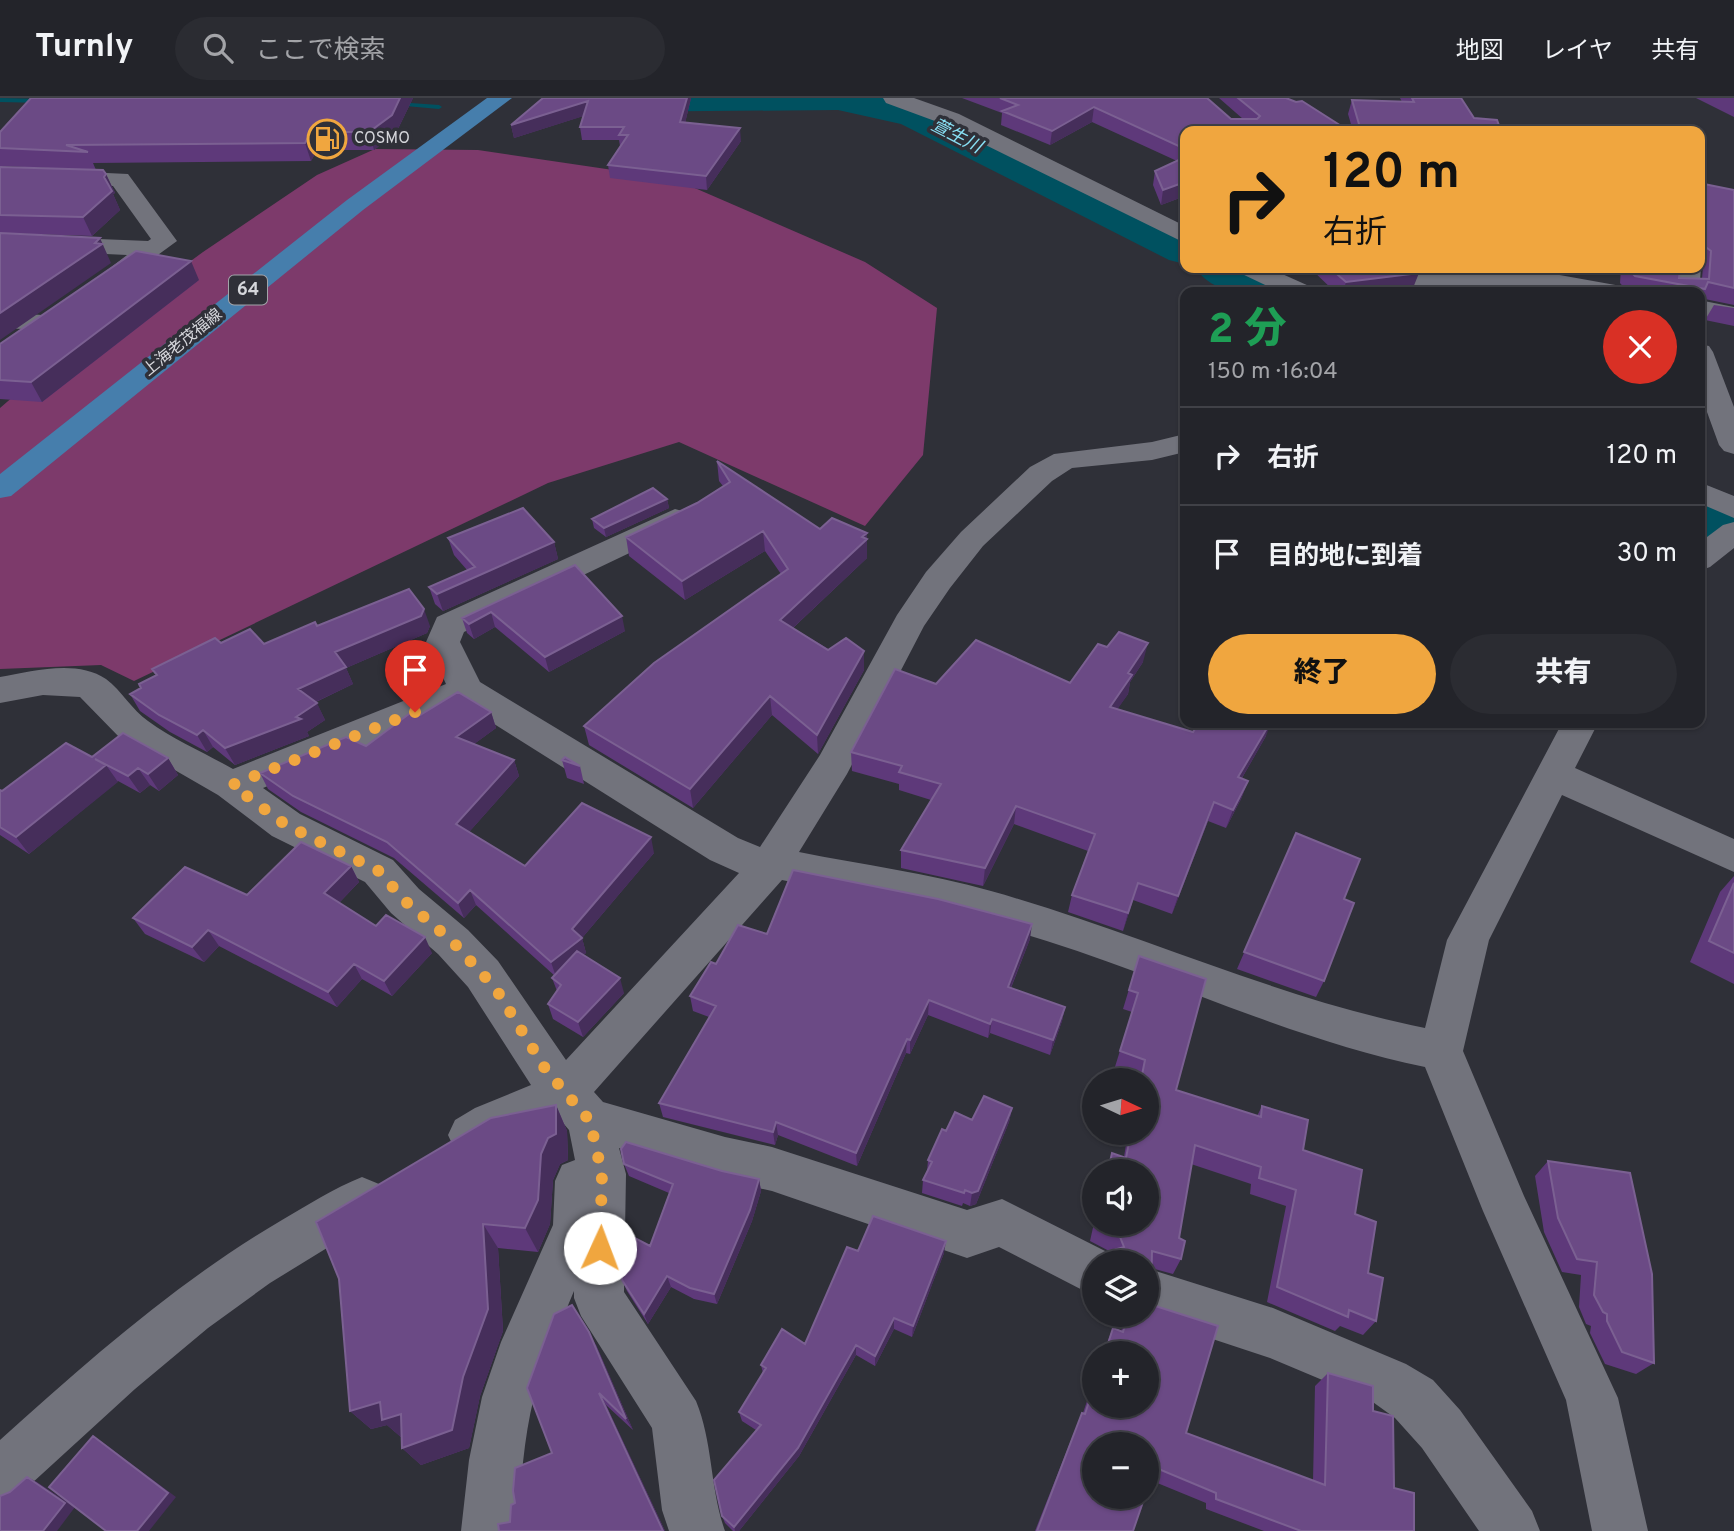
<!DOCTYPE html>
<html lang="ja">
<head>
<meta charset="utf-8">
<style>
	:root { --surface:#23242a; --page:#2b2c32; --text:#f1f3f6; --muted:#a3a4a8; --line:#404147; --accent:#f0a63f }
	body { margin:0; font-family:Overpass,"Noto Sans JP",sans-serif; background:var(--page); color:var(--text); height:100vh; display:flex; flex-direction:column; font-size:26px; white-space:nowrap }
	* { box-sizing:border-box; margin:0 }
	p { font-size:23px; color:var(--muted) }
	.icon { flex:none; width:38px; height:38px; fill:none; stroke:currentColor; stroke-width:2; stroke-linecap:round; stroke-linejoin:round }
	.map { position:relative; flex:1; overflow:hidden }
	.drawer { position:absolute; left:1180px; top:189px; width:525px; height:441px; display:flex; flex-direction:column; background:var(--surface); border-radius:14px; box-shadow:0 2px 5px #0004,0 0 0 2px var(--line) }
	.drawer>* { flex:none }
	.banner { position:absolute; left:1180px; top:28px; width:525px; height:147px; border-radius:14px; box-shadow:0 2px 5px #0004,0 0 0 2px var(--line); background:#f0a63f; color:#111; overflow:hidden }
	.needle { width:46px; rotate:94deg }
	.tools { position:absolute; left:1082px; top:970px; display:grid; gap:14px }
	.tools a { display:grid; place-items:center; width:77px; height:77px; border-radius:50%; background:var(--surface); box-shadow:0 2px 5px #0004,0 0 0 2px var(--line); font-size:35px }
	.pin { position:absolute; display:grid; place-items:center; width:60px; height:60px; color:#fff; margin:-72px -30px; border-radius:50% 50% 50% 0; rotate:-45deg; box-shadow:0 0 7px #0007 }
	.pin .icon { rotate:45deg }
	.me { position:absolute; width:77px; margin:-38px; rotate:2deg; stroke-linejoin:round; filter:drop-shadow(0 0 5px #0008) }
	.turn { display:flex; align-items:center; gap:24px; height:147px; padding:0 28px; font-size:32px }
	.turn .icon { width:91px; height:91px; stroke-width:2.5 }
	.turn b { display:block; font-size:49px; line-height:60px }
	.round { display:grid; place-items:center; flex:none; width:74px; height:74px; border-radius:37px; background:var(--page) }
	.headline { display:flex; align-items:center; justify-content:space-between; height:119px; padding:0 28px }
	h1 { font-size:42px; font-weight:800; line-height:52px; color:#1e9e55 }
	.button { display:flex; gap:14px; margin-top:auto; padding:14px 28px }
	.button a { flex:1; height:80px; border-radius:42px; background:var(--accent); color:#111; font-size:28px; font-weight:800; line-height:80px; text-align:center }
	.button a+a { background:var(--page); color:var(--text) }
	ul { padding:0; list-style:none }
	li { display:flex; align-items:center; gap:21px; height:98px; padding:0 28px; border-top:2px solid var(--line) }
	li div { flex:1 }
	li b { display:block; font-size:26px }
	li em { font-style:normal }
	header { display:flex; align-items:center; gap:42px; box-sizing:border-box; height:98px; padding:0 35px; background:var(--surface); border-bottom:2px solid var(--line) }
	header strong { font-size:33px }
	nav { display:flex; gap:38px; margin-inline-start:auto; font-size:24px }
	.search { width:490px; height:63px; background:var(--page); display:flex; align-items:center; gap:18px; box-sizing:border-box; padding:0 24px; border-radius:38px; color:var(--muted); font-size:26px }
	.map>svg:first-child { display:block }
	.green { fill:#7d3a6b }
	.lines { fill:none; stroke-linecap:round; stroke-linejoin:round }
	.stream { fill:#005160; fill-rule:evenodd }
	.river { fill:#005160; fill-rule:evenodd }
	.minor { fill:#72737c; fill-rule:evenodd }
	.major { fill:#467eac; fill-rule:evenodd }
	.wall { fill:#5e397a }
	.shaded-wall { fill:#462e5b }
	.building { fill:#6b4a85; stroke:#7b6092; stroke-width:2 }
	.route { stroke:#f0a63f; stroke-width:12; stroke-dasharray:0 21.6 }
	.labels { text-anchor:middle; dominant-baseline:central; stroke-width:7; stroke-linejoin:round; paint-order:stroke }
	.far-poi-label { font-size:16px; fill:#d5d6db; stroke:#2f3038; text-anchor:start }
	.far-street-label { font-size:16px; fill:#d5d6db; stroke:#2f3038 }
	.far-water-label { font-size:18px; font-style:italic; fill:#89e1f6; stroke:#2f3038 }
	.shield { fill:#2f3038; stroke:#a3a4aa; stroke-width:2 }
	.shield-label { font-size:18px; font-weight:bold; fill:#d5d6db }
</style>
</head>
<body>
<header>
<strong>Turnly</strong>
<div class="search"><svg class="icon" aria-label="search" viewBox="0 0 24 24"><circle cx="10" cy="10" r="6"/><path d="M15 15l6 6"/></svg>ここで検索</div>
<nav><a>地図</a><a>レイヤ</a><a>共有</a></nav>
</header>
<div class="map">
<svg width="1734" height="1433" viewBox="0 0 1734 1433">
	<rect width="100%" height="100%" fill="#2f3038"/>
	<path class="green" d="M375,51L478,52L674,81L865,164L937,210L923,357L865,428L679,344L548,385L134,583L101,567L0,571V310L58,260L203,154L317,77Z"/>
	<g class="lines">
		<path class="stream" d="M0,0L45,1L48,3L45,5L0,4Z
			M396,4L439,7L442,9L439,11L394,7V5Z"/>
		<path class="river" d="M581,0H887L927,9L1185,136V166L1169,162L901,26L838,12L598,14L585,11L579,3Z
			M1196,170C1228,170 1268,164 1289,194C1258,195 1214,200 1196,170Z
			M1699,396L1734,408V449L1714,444L1699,436Z"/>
		<path class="minor" d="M883,0H914L959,16L1185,128V145L943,26L886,5Z
			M0,70L128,76L177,143L114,189L105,192L96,189L92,184L127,157L0,151V137L148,143L151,141L113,88L0,84Z
			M1699,168L1701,170L1699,194H1673L1675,170Z
			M1236,170H1269L1309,188L1313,194H1280L1240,175Z
			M1396,170H1424L1430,175L1554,176L1621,188L1625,194L1424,191L1415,188Z
			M1699,202L1734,209V225L1699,218Z
			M0,214L56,218L60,224L56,230L47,232L0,230Z
			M1699,246L1709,248L1713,254L1734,309V356L1724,353L1719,347L1699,292Z
			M1185,336V354L1152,362L1072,370L1052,383L983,448L950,490L924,528L847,676L799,754C863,767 929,775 991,793C1137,834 1276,900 1425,930L1447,842L1562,625H1598L1575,670L1734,741V774L1562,697L1489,842L1463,953L1524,1098L1618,1300L1648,1433H1592L1566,1302L1483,1113L1425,969C1275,938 1137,865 989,826C921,808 850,796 782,782L594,994L603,1004L725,1039L772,1049L967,1112L1002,1101L1111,1156L1115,1164H1094V1198L999,1149L967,1160L772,1093L725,1083L619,1050L626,1076L624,1194L696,1303C713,1344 710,1391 725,1433H669L662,1412L652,1330L581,1218L574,1200V1193C560,1227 544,1262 534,1299C523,1343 521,1388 517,1433H461L469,1362L482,1299L501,1244L553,1127L555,1083L562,1067L575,1062L569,1032L558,1019L471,1059L455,1052L448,1037L455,1022L475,1010L531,987L468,889L438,856L391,815L365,784L272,738L218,697L121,641L80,599L43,597L0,605V579C32,573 77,561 106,581C122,593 132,612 148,623C174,642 205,655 233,671L446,586L426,544L437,519L675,411L686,414L691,421L686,428L464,534L460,544L480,584L738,740L760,749L820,657L897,517L926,474L961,434L1030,369L1054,356L1152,344ZM464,607L710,762L739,775L566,962L498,863L468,832L419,791L393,762L300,716L263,690Z
			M1699,384L1734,398V420L1699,405Z
			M1734,424V450L1710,469L1699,473V445L1723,427Z
			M362,1079L379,1086L386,1102L379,1118L270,1185L208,1230L135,1291L19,1397L0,1405V1342C90,1261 178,1183 282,1122C308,1107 334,1090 362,1079Z
			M1146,1170L1273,1210L1406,1266L1433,1282L1460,1312L1532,1413L1540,1433H1479L1422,1350L1395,1320L1370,1302L1270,1260L1137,1216H1146Z"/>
		<path class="major" d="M487,0H512L363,112L11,398L0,400V376L347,102Z"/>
	</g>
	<path class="wall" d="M31,0H413L396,35L374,52H317L311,63L93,65L96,72L0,68V34Z
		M543,0H691L685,25L741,43L707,92L610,80L608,67L620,48L619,42H582L580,29L583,18L514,40L511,27Z
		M962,0H1207L1231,21H1243L1219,0H1286L1349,33H1185V98L1161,107L1153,87L1155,73L1177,63L1092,24L1050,47L1001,27L1002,15Z
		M1400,0H1461L1474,20L1501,33H1353L1348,16L1352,2L1402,4Z
		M1696,0H1734V19Z
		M0,69L106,76L115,95L113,96L120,112L92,138L0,135Z
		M1699,85L1734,92V207L1700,200L1699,201V194L1627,193L1620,185L1621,170H1680L1679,180L1702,181L1703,168L1699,166Z
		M1310,170H1413V190L1382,194H1335Z
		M199,182L42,304L0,301V246Z
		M1714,207L1734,210V228L1705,222Z
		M717,363L820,431L867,435V460L793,530L864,572L818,656L772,617L693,710L589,647L584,628L781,476L765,453L685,502L629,458L626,439L697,405L723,388L719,383Z
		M667,401L669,410L606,439L594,430L592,421Z
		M448,440L554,444L558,461L443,513L435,506L429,489L467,472L454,457Z
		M575,467L625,533L549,574L495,529L474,541L467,535L462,520Z
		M317,528H430L427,535L346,570L353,586L316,604L325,622L307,634L309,638L235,667L213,649L207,654L170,634L140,613L130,596L141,590L156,577L152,571L221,545L264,546Z
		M1143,564L1130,584L1128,596L1117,611L1193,634L1266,638L1242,680L1248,683L1241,701L1226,730L1208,723L1172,816L1133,802L1123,833L1068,814L1072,797L1088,753L1014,726L983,788L901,770V752L931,702L899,692V686L852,673L851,654L936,586L1070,585Z
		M491,614L496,630L474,646L514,662L519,678L469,734L525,768L654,755L582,840L586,855L583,857L624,895L583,939L553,921L548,906L557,893L552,880L555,878L476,807L464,820L394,760L301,714L268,691L260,675L366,648L420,617Z
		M92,659L168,660L178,677L159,693L150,687L140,695L118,683L29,756L0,737V692L2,693Z
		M562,662L580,668L584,686L567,680Z
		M1296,735L1324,883L1316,899L1237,871Z
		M351,768L359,784L339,805L376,828L432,855L392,898L362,881L337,909L219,848L204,864L145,836L133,820L247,797Z
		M1734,778V886L1690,864L1720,794Z
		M767,836L1030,841L1011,890L1065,909L1062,923L1050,957L990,935L988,940L928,917L910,956L906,955L857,1068L778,1037L775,1047L663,1019L659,1005L709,919L693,913L690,898L716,866Z
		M1139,858L1176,992L1257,1018L1262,1008L1303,1052L1355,1116L1368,1175L1376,1223L1363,1237L1340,1228L1335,1233L1267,1204L1286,1108L1250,1096L1251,1086L1191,1066L1179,1140L1181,1161L1173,1176L1151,1170V1199L1147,1205L1186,1335L1313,1383L1315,1288L1328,1275L1373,1313L1394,1390L1414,1433H1264L1206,1411V1405L1150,1382L1133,1433H1035L1077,1327L1083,1315L1094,1282V1307L1146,1255H1103L1113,1230L1121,1233L1127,1216H1146V1164H1112L1115,1158L1113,1155L1090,1143L1094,1125H1146V1073H1106L1112,1055L1124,1059L1128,1034H1146V982H1138L1139,980L1114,972L1132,914L1123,911Z
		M556,1007L567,1033L568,1062L560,1066L553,1082L550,1126L538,1154L498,1150L503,1233L480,1298L469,1350L421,1367L402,1350V1340L387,1327L371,1331L350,1313Z
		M1012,1010L1009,1024L976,1106L970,1108L963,1105L962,1108L922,1095L923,1082L927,1074L928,1062L946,1033L972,1022Z
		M1548,1063L1654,1265L1636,1276L1605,1266L1590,1235L1591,1228L1586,1226L1579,1209L1581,1177L1562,1174L1544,1134L1535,1078Z
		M624,1066L722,1073L759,1081L761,1093L752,1123L717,1206L694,1201L671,1189L648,1226L627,1193L622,1182L650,1148L669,1095L629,1078Z
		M858,1153L944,1155L912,1239L894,1231L875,1268L856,1257L799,1358L739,1433H733L725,1425L722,1418L756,1332L742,1323L739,1314L763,1275L761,1267L805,1246Z
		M596,1247L633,1332L606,1307L665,1433H499L510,1424L515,1405L552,1355Z"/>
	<path class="shaded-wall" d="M400,0H413L396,35L374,52L369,34Z
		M687,0H691L682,38L680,24Z
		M588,3L590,16L514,40L511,27Z
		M1094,9L1092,24L1050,47L1052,33Z
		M740,30L741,43L707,92L706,78Z
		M311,34L317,52L311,63L305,45Z
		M106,76L115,95L113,96L120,112L92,138L83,119L104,79Z
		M1185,84V98L1161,107L1163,92Z
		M100,140L111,165L0,242V215L95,145Z
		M191,163L199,182L42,304L31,284Z
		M1419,175L1413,190L1382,194H1343L1346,184Z
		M667,401L669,410L606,439L604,430Z
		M763,433L765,453L685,502L682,483Z
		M867,435V460L781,541L780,522Z
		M554,444L558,461L443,513L437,496Z
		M424,511L430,528L427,535L346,570L353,586L307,608L298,591L335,554Z
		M491,514L495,529L474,541L469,526Z
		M622,518L625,533L549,574L545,559Z
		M1148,545L1143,564L1130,584L1128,596L1106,628L1110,609L1128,575Z
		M864,553V572L818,656L817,637Z
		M770,598L772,617L693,710L690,691Z
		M317,605L325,622L307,634L309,638L235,667L225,650L296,619Z
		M491,614L496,630L462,655L456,639Z
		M1270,625H1271L1266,638L1232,697L1238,679Z
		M203,632L213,649L207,654L197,637Z
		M168,660L178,677L159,693L148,676Z
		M514,662L519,678L462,742L456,726Z
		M106,667L118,684L29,756L16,739Z
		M138,670L150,687L140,695L128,678Z
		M1248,683L1241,701L1226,730L1233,712Z
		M1214,704L1208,723L1172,816L1178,798Z
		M1016,708L1014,726L983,788L985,770Z
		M651,739L654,755L582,840L586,855L556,879L551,864L572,831Z
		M351,768L359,784L333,811L324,795Z
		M1138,785L1133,802L1123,833L1128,815Z
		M470,792L476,807L464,820L458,805Z
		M1032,826L1030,841L1005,904L1008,889Z
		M208,832L219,848L204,864L192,849Z
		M425,839L432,855L392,898L384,883Z
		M354,866L362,881L337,909L328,894Z
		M620,880L624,895L583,939L578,924Z
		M929,902L928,917L910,956V942Z
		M1065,909L1062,923L1050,957L1053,942Z
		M992,921L990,935L988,940L990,926Z
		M907,941L906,955L857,1068L856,1055Z
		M556,1007L567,1033L568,1062L560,1066L553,1082L550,1126L538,1154L525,1130L541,1056Z
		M1012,1010L1009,1024L976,1106L970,1108L972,1095Z
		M776,1024L778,1037L775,1047L773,1034Z
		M759,1081L761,1093L752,1123L717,1206L714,1196Z
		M483,1126L498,1150L503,1233L480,1298L469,1350L421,1367L402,1350Z
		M946,1143L944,1155L912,1239L913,1228Z
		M667,1178L671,1189L648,1226L644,1216Z
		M894,1220V1231L875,1268V1258Z
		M589,1234L596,1247L633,1332L626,1321Z
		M856,1247V1257L799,1358L739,1433H735L734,1429Z
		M599,1295L606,1307L665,1433H663Z
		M380,1304L401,1316L402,1340L387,1327L371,1331L350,1313Z
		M93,1338L102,1344L176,1399L149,1433H137Z
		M27,1379L37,1384L75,1409L57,1433H43Z"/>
	<path class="building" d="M31,0H400L392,17L369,34H311L305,45L66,47L88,54L0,50V34Z
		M543,0H687L680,24L740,30L706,78L608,67L628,37H619L624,29H580L588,3L511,27Z
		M1000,0H1207L1231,21H1257L1260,18L1238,0H1286L1296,4L1302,3L1349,33H1185V51L1094,9L1052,33L1002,13L1018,7Z
		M1412,0H1461L1474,20L1497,22L1501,33H1361L1352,2L1414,4Z
		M1185,59V84L1163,92L1155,73Z
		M0,69L103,72L106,76L104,79L112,93L83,119L0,117Z
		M1699,85L1734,92V190L1708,184L1705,191L1635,178L1627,170H1680L1679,180L1709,181L1711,153L1707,150L1699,151Z
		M0,135L100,140L95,145L102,146L0,215Z
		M136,153L191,163L31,284L0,282V246Z
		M1330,170H1413L1419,175L1346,184Z
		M717,363L820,431L832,420L867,435L862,439L867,441L780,522L828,552L846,540L864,553L817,637L770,598L690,691L584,628L654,565L788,471L763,433L682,483L626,439L697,405L730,384Z
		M653,390L667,401L604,430L592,421Z
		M523,410L554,444L437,496L429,489L475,469L448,440Z
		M575,467L622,518L545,559L491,514L469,526L462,520Z
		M409,491L424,511L421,518L335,554L346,569L298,591L317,605L296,619L301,621L225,650L203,632L197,637L159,617L130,596L141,590L139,586L157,577L152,571L215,540L221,545L250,531L264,546L315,524L317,528Z
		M1119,534L1148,545L1128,575L1132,577L1110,609L1193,634L1199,625H1270L1238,679L1248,683L1233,712L1214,704L1178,798L1138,785L1128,815L1072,797L1095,736L1016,708L985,770L901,752L941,686L899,674L902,668L851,654L895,571L936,586L976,542L1070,585L1098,546L1107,549Z
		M458,594L491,614L456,639L514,662L456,726L525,768L582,705L651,739L572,831L582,840L551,864L470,792L458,805L387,744L293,698L260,675L346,639L366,648L413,613L420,617Z
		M123,635L168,660L148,676L138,670L128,678L95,661L106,667L16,739L0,729V692L2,693L66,645L92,659Z
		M565,659L580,668L562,662Z
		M1296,735L1360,761L1344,801L1354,805L1324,883L1244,854Z
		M301,744L351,768L324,795L376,828L386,817L425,839L384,883L354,866L328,894L208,832L192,849L133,820L185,769L247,797Z
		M793,772L938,801L1032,826L1008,889L1065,909L1053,942L992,921L990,926L929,902L910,942L907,941L856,1055L776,1024L773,1034L659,1005L716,908L690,898L711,864L716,866L738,827L767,836Z
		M1734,785V855L1709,843Z
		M577,853L620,880L578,924L548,906L561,887L552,880Z
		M1139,858L1206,881L1176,992L1261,1019L1262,1008L1308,1022L1303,1052L1362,1072L1355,1116L1376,1124L1368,1175L1383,1180L1376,1223L1349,1212L1348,1219L1277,1189L1296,1092L1259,1080L1261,1069L1195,1047L1179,1140L1185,1143L1181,1161L1152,1153L1151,1199L1146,1200V1164H1142L1117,1151L1124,1149L1120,1139L1096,1127V1125H1146V1073H1108L1112,1055L1126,1060L1131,1034H1146V982H1141L1145,962L1120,953L1138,895L1129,892Z
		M984,998L1012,1010L978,1093L972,1095L965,1092L964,1095L923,1082L932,1064L928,1062L942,1031L946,1033L955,1014L972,1022Z
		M556,1007V1036L548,1040L541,1056L538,1102L525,1130L483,1126L488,1211L463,1279L452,1332L402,1350L401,1316L382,1322L380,1304L350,1313L339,1181L316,1124L491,1020Z
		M626,1044L722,1073L759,1081L750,1112L714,1196L690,1190L667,1178L644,1216L622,1182L623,1159L635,1140L650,1148L673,1086L624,1066L621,1051Z
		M1548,1063L1630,1075L1652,1176L1654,1265L1622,1254L1607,1223V1216L1603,1214L1594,1197L1597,1164L1577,1161L1558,1120Z
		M873,1118L946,1143L913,1228L894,1220L875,1258L856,1247L798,1350L734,1429L722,1418L714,1382L761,1327L739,1314L766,1270L761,1267L782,1231L805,1246L847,1149L858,1153Z
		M1146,1205L1218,1228L1186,1335L1325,1387L1328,1275L1373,1288V1313L1393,1318L1394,1390L1414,1395V1433H1301L1216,1401V1395L1154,1369L1146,1393V1346H1094V1398H1145L1133,1433H1037L1082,1315L1085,1316L1094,1288V1307H1146V1255H1105L1113,1230L1123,1234L1129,1216H1146Z
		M572,1207L589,1234L626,1321L599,1295L663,1433H499L498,1426L510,1424L511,1407L515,1405L513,1393L515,1370L552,1355L527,1290L554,1216Z
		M93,1338L168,1395L137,1433H106L49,1389Z
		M27,1379L65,1405L43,1433H0V1398L10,1394Z"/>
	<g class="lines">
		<path class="route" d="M415,614L232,687L286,727L379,773L405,803L453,844L496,891L546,972L590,1023L602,1076L600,1150"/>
	</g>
	<defs>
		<symbol id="fuel-ring" viewBox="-11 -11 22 22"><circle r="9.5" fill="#2f3038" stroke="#f0a63f" stroke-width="1.5"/><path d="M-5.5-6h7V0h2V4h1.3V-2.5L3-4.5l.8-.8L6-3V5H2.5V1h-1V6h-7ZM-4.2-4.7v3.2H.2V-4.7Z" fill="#f0a63f"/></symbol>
	</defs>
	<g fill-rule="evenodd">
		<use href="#fuel-ring" x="305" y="19" width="44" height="44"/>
	</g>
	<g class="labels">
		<g class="far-poi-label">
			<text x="354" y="41">COSMO</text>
		</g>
		<g class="far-street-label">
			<text transform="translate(183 245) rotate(-39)">上海老茂福線</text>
		</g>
		<g class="far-water-label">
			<text transform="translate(956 39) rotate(27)">萱生川</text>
		</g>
		<rect class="shield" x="229" y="177.5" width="38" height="29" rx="5"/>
		<g class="shield-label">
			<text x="248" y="192">64</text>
		</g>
	</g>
</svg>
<div class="tools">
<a><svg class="needle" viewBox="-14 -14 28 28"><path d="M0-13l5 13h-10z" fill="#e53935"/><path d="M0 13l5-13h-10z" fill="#a3a4a8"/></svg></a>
<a><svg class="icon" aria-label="sound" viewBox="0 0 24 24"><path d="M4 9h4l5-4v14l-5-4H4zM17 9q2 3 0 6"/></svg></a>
<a><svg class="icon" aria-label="layers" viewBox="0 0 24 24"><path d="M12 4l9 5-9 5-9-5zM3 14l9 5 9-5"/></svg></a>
<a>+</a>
<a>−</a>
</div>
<div class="pin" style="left:415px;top:614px;background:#d93025"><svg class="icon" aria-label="arrive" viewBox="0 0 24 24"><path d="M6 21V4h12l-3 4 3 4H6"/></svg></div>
<svg class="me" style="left:600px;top:1150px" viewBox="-20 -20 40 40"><circle r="19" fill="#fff"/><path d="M0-13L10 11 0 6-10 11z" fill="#f0a63f"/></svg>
<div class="banner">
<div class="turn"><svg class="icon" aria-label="right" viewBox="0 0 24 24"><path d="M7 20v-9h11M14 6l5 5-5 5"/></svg><div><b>120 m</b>右折</div></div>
</div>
<section class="drawer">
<div class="headline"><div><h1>2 分</h1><p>150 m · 16:04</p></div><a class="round" style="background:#d93025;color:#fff"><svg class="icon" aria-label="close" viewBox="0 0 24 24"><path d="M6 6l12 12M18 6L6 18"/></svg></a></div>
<ul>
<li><svg class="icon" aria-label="right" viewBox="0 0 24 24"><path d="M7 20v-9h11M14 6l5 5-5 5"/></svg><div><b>右折</b></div><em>120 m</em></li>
<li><svg class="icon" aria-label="arrive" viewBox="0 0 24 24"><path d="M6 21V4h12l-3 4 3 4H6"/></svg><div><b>目的地に到着</b></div><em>30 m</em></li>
</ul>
<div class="button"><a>終了</a><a>共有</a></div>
</section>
</div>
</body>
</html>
